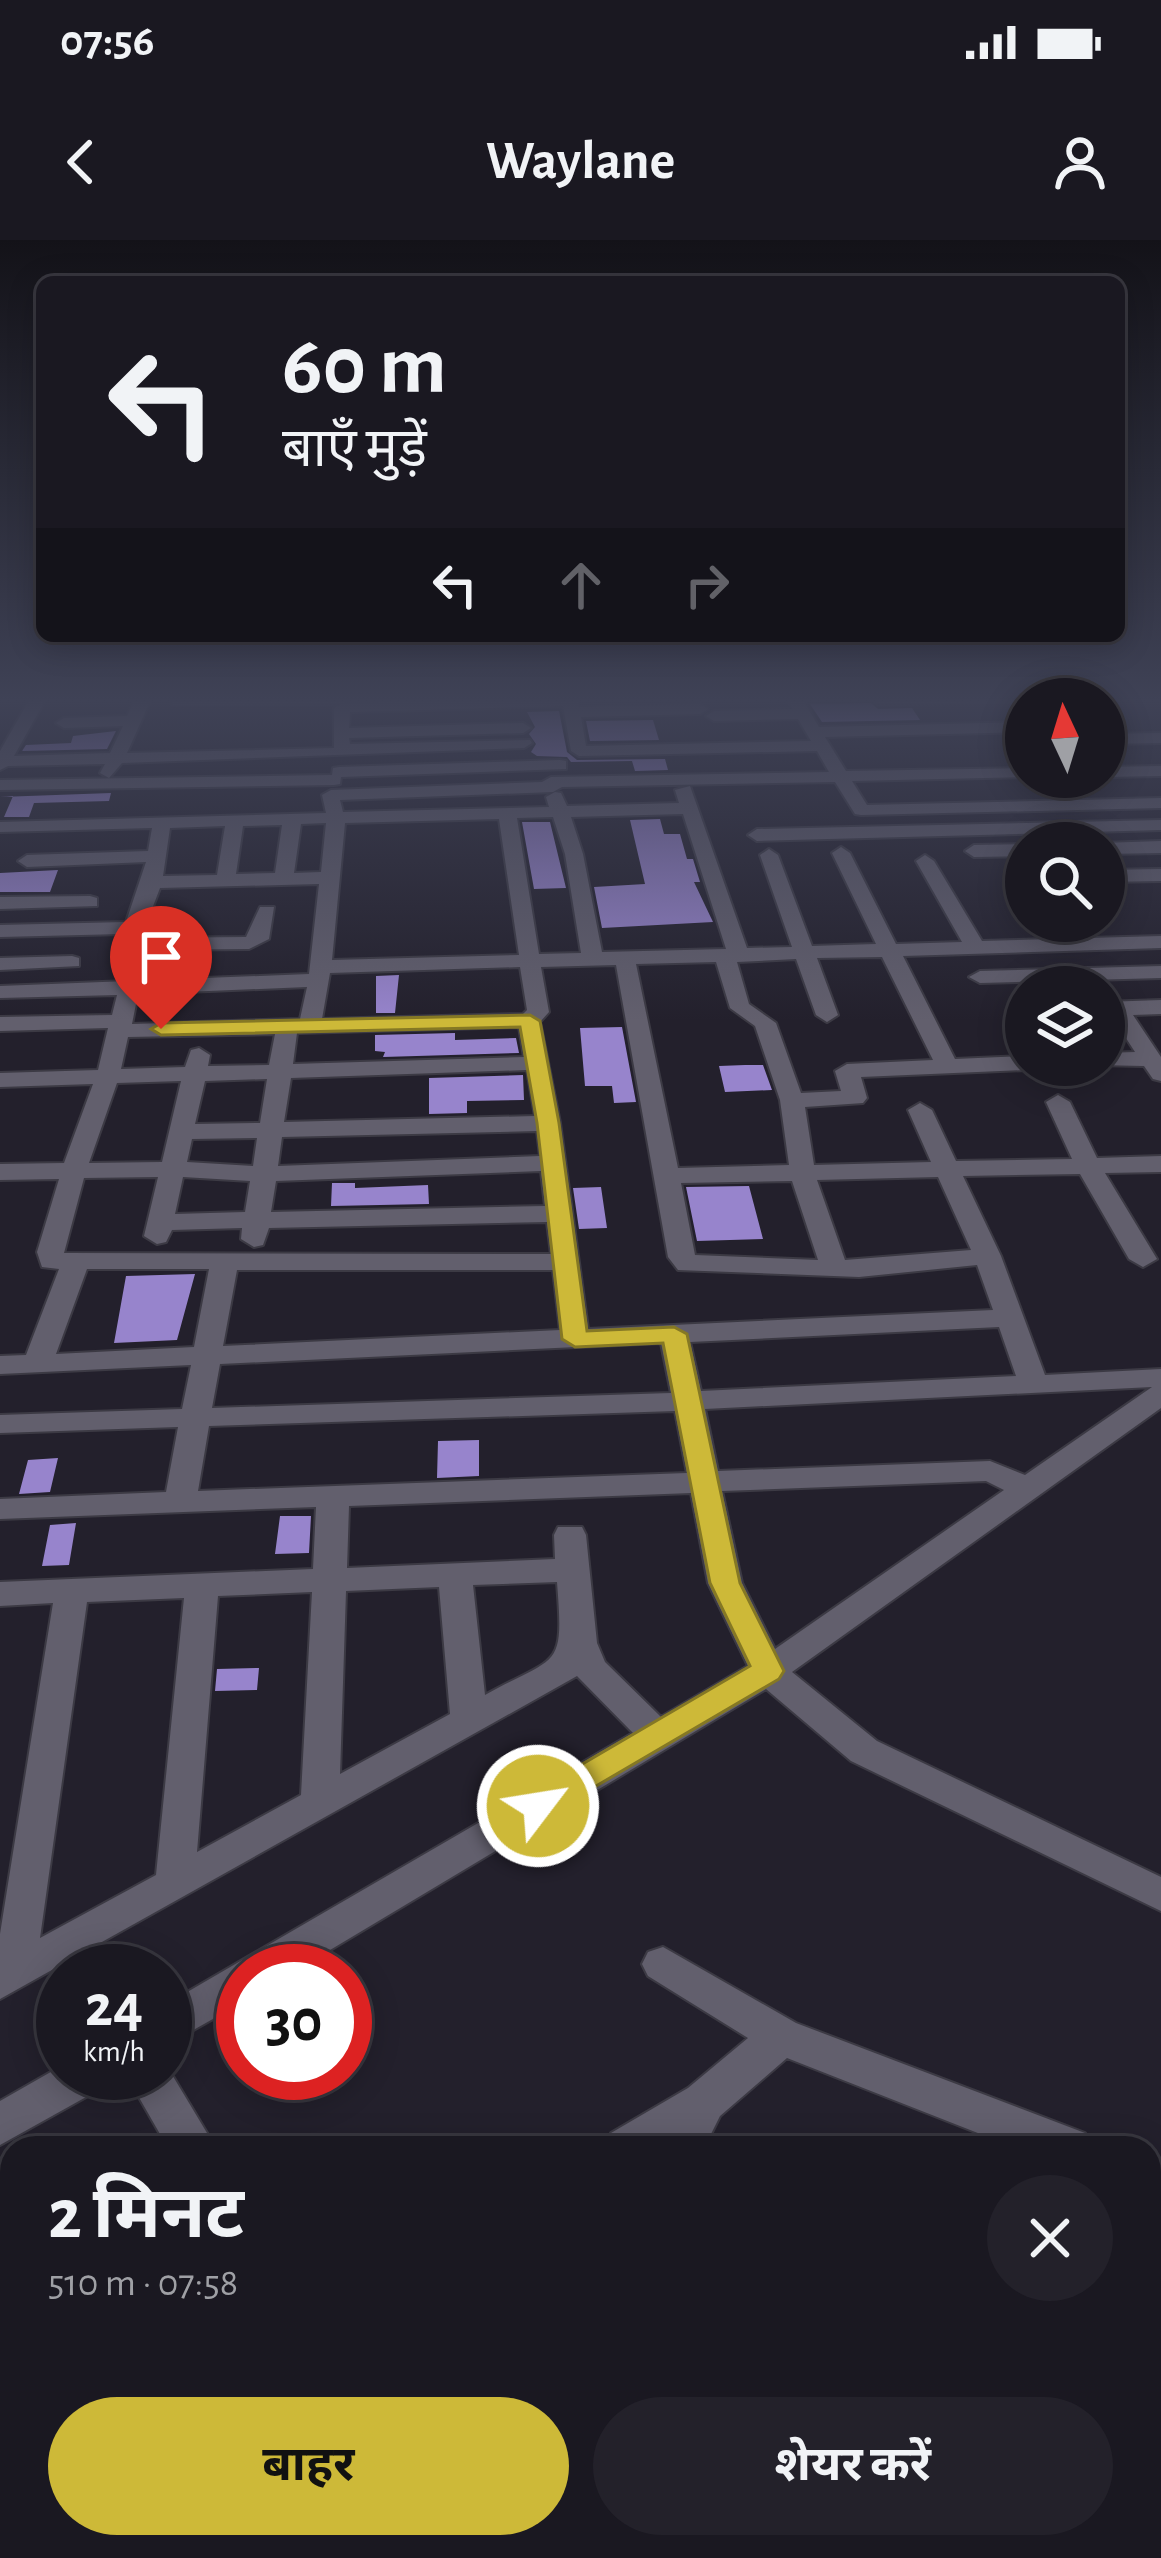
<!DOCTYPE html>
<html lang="hi">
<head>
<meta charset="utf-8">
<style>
	:root { --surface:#1a1821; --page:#23212a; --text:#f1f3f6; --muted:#9fa0a5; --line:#38373f; --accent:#cdb938 }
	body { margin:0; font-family:"Alegreya Sans","Noto Sans Devanagari",sans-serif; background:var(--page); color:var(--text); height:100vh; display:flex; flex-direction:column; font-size:45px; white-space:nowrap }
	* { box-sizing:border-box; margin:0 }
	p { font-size:39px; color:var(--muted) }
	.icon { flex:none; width:66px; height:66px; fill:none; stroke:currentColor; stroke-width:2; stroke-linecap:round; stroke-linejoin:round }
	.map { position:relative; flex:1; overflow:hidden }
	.panel { position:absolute; left:0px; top:1896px; width:1161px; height:423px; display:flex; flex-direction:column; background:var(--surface); border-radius:36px 36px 0 0; box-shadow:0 6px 30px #0003,0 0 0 3px var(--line) }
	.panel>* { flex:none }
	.guide { position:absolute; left:36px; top:36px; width:1089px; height:366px; border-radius:18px; box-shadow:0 6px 30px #0003,0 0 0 3px var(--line); background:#1a1821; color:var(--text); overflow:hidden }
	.needle { width:78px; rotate:356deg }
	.fabs { position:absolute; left:1005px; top:438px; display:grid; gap:24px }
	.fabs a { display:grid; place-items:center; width:120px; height:120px; border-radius:50%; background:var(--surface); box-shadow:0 6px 30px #0003,0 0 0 3px var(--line); font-size:60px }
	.speed { position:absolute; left:36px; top:1704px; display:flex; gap:24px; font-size:60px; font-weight:700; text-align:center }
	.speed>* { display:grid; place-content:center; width:156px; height:156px; border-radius:50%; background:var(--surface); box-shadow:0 6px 30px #0003,0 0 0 3px var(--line); line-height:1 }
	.speed small { font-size:30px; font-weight:400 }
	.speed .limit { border:18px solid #d22; background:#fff; color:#111 }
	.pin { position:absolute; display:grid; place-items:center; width:102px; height:102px; color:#fff; margin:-123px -51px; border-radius:50% 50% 50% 0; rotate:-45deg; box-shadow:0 0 12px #0007 }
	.pin .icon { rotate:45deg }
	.me { position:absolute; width:132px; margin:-66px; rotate:59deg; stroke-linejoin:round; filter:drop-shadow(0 0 9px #0008) }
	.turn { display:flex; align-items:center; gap:42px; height:252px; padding:0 48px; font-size:54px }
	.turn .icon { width:156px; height:156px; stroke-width:2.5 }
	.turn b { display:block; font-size:84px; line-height:102px }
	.lanes { display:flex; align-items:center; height:114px; padding:0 48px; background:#0003; justify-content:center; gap:60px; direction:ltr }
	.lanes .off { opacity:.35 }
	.round { display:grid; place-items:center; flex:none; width:126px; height:126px; border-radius:63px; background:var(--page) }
	.summary { display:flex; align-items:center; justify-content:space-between; height:204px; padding:0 48px }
	h1 { font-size:72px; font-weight:700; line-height:90px }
	.cta { display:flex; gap:24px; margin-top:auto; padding:24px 48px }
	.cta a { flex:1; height:138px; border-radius:72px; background:var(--accent); color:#111; font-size:48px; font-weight:700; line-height:138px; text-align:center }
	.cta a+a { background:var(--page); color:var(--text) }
	.status { display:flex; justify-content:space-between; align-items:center; height:84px; padding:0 60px; background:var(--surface); direction:ltr }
	.status svg { height:33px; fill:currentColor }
	header { display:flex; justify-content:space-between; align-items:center; height:156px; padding:0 48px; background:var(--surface); font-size:54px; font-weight:700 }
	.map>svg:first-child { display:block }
	.building { fill:#9784cc }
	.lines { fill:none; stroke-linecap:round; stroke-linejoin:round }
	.street-casing { stroke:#3c3a44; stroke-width:4 }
	.secondary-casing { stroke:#3c3a44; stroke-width:4 }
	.street { fill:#625f6d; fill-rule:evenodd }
	.secondary { fill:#776b98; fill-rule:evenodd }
	.route { fill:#cdb938; stroke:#857824; stroke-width:3 }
</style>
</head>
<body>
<div class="status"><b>07:56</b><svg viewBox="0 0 49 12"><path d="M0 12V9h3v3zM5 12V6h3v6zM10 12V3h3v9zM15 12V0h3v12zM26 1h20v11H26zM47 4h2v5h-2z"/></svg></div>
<header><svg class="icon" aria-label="back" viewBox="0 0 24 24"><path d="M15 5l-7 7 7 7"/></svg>Waylane<svg class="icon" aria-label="person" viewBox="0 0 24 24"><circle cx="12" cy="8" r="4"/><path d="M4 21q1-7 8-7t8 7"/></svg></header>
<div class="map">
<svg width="1161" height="2318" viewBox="0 0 1161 2318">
	<rect width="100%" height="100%" fill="#23202c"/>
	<path class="building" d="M871,463L878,469L912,468L920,480L822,482L810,464Z
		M559,471L567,512L577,520L665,519L668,530L635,531L632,521L571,522L567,517L537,516L531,512L536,504L529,494L535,487L527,472Z
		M653,480L659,500L590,501L586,481Z
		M116,491L107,509L22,511L26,505L71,503L73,496Z
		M111,553L109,561L34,563L29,577H4L13,556L0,557Z
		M660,579L664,594H680L687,619H693L700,642H694L713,682L602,688L594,647L645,644L630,580Z
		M522,582H550L566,648L534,649Z
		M58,630L50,652H0V633Z
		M399,735L395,773H376V736Z
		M622,787L636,862L614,863L612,846H585L580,788Z
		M455,793V800L516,798L519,813L383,817L385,812L375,811V795Z
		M745,825H763L772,850L725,852L719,826Z
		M523,835L524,860L467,861V873L429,874V838Z
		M332,943H355V948L428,945L429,964L331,966Z
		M749,946L763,999L697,1001L686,947Z
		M601,947L607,988L579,989L573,948Z
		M195,1034L177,1100L114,1103L126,1036Z
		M479,1200V1236L437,1238L438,1201Z
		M58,1218L50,1252L19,1254L28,1220Z
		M280,1276H311L309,1313L275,1314Z
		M76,1283L69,1325L42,1326L50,1285Z
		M259,1428L257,1450L215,1451L217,1429Z"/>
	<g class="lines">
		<defs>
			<path id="street" d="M31,457H47L14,516L110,513L123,486L64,488L56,483L64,478L127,476L136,457H152L127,513L334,508V468L340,464L173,465L171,462L179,457H349L345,463L577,457L579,467L700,464L708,469L700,474L581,477L586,506L811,501L798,479L714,481L706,476L714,471L793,469L785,457H801L819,487L1026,482V492L825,497L846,531L1026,528V537H1031L852,541L867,565L1161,558V568L861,575L855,574L835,542L562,547L553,552L340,560L343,572L549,567L546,557L555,552L561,553L567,566L679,563L675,550L690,546L747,708L792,707L760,615L769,609L778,615L812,706L876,704L832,613L841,607L850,613L896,704L962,702L916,621L925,615L934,621L982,701L1161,696V708L903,716L955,819L1026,816V825H1036L1026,830L861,837L867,858L863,863L805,867L814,925L931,922L908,870L920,863L932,870L956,921L1072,919L1046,862L1058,855L1070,862L1097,918L1161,916V932L1105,933L1157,1019L1143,1027L1129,1019L1080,934L963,936L1001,1016L1045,1135L1161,1129V1168L792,1432L877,1501L1161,1637V1671L851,1521L766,1449L295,1731H243V1762L165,1806V1765L633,1493L577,1436L0,1759V1694L53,1363L0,1366V1342L313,1329L316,1267L0,1279V1259L166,1252L178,1187L0,1193V1175L182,1169L191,1125L0,1134V1116L26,1115L59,1029L42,1027L37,1012L59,939L0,940V924L64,923L93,844L0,847V833L98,830L108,788L0,791V777L112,775L117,755L0,758V746L309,734L319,644L160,648L141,698L246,697L260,667H274L269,699L249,709L135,710L123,703L122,694L0,697V685L126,682L146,622L27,627L18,621L27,615L148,611L152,588L0,592V582L326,573L322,555L331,550L542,542L551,537L829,532L817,511L579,516L571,511L563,466L350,472L349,488L523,483L531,488L523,493L349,498L350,504L530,500L532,503L524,508L122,523L109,538L100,533L105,524L8,526L0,530V511ZM683,574L726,709L602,712L583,614L571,577ZM553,577L565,614L581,713L539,714L517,578ZM499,579L519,715L332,720L345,583ZM326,583L321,632L294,633L301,584ZM282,585L275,633L236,634L243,586ZM225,586L217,635L163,636L170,588ZM882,717L933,820L847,824L835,831L841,851L801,853L776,783L749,764L737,722L796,719L816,775L827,782L838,775L817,718ZM716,722L730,768L755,786L780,860L789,925L678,928L636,724ZM616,725L668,1017L678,1030L859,1037L977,1025L993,1070L588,1089L560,883L540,782L549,772L541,727ZM520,727L527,770L523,774L322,779L330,733ZM307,747L300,779L132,784L138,754ZM519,787L524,817L293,824L297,793ZM275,794L269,825L208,826L210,815L199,808L191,810L185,827L121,829L128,797ZM527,830L535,876L284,882L291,838ZM267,839L260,883L195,884L205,841ZM181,841L162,922L89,923L117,843ZM537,891L540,916L278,926L282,897ZM257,898L253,926L187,922L192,899ZM541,931L545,966L271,972L276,941ZM158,937L144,996L157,1004L166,1002L172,990L242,988L241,999L254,1007L263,1005L269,988L547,982L551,1014L64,1013L84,938ZM183,937L250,941L245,972L175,974ZM938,937L971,1010L845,1020L817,940ZM792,941L818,1020L695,1015L681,943ZM87,1029H209L194,1107L56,1114ZM237,1030H553L560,1090L223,1106ZM999,1087L1016,1136L701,1151L690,1102ZM661,1103L671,1153L212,1168L220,1124ZM1152,1147L1025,1235L990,1221L718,1231L705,1169ZM675,1171L687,1233L198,1251L209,1186ZM986,1241L1004,1250L775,1409L742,1343L722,1251ZM691,1253L708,1343L748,1426L661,1477L605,1422L597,1403L586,1295L582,1287H558L554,1295L555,1319L347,1328L349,1266ZM557,1342C564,1431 559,1414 485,1455L473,1345ZM439,1347L450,1474L340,1534L346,1351ZM312,1352L301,1555L197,1612L218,1356ZM184,1358L156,1635L40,1698L87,1362Z
				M872,457H1061L1026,462L878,464Z
				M1161,493V503L1104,504V494Z
				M560,520L566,521V529L341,537L340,544L334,545L0,550V540L332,535L333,528L339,527Z
				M1161,526V536L1104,537V527Z
				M1161,580V590L757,601L748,595L757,589Z
				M1161,601V613L1104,614L1102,603Z
				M1026,604V616L974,617L965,611L974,605Z
				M1161,629V641L1104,642V630Z
				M1026,631V643L1006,638L1009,634Z
				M90,656L97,658V666L0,669V657Z
				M72,716L79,718V726L0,730V718Z
				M1161,726V738L980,743L969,737L980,731Z
				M1161,760V774L1133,775L1161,817V841L1153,839L1144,826L1096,825H1104V813L1135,812L1111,775L1104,776V762Z
				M1024,764L1026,778L1016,776L1013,771Z
				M663,1707L796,1783L1085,1893L1092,1908H1016L787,1818L720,1876L704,1908H604L611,1893L688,1848L748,1798L648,1736L642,1724L648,1712Z
				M165,1823L216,1908H168L125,1833H165Z
				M63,1825V1833H110L104,1847L0,1905V1861Z
				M79,2307H134L129,2318H74Z
				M484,2307H538L543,2318H489Z
				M705,2307H759L758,2318H704Z
				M775,2307H838L843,2318H780Z"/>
			<path id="secondary" d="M1161,1924V2026L1149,2031V1929Z
				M1050,2307H1114L1112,2318H1048Z"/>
		</defs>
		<use href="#street" class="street-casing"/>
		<use href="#secondary" class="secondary-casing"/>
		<use href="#street" class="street"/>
		<use href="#secondary" class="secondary"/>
	</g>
	<linearGradient id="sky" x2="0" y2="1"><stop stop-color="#131218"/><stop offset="0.59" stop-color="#3f4256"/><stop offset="1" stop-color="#3f4256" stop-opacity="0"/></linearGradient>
	<rect width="1161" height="781" fill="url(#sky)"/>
	<path class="route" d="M530,775L540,781L559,883L587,1091L674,1087L687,1094L740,1343L784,1431L779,1439L538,1580L526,1576L521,1566L526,1557L750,1426L710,1343L663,1103L575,1107L562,1099L537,883L520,787L161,795L151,789L161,783Z"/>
</svg>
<div class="fabs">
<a><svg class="needle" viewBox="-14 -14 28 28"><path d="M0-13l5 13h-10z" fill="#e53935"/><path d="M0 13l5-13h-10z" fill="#9fa0a5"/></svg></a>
<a><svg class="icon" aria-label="search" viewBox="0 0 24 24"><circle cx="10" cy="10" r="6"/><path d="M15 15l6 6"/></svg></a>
<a><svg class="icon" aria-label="layers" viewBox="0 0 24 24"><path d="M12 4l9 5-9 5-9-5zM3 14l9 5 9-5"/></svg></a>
</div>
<div class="speed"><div>24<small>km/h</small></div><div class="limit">30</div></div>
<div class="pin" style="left:161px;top:789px;background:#d93025"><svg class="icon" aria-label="arrive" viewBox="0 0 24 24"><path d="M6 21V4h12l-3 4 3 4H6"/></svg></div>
<svg class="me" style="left:538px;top:1566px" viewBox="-20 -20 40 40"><circle r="17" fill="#cdb938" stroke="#fff" stroke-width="3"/><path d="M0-11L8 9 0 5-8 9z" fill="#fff"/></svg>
<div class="guide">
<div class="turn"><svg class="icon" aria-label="left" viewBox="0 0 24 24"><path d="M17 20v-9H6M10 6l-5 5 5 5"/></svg><div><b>60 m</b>बाएँ मुड़ें</div></div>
<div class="lanes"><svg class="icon" aria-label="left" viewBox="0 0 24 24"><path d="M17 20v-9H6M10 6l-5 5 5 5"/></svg><svg class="icon off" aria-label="ahead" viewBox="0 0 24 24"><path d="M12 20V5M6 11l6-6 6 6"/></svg><svg class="icon off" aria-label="right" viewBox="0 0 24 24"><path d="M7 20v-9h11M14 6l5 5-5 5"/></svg></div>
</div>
<section class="panel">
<div class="summary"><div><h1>2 मिनट</h1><p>510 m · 07:58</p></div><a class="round"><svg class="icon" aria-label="close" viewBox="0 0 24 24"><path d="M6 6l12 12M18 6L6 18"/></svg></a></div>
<div class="cta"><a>बाहर</a><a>शेयर करें</a></div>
</section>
</div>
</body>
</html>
